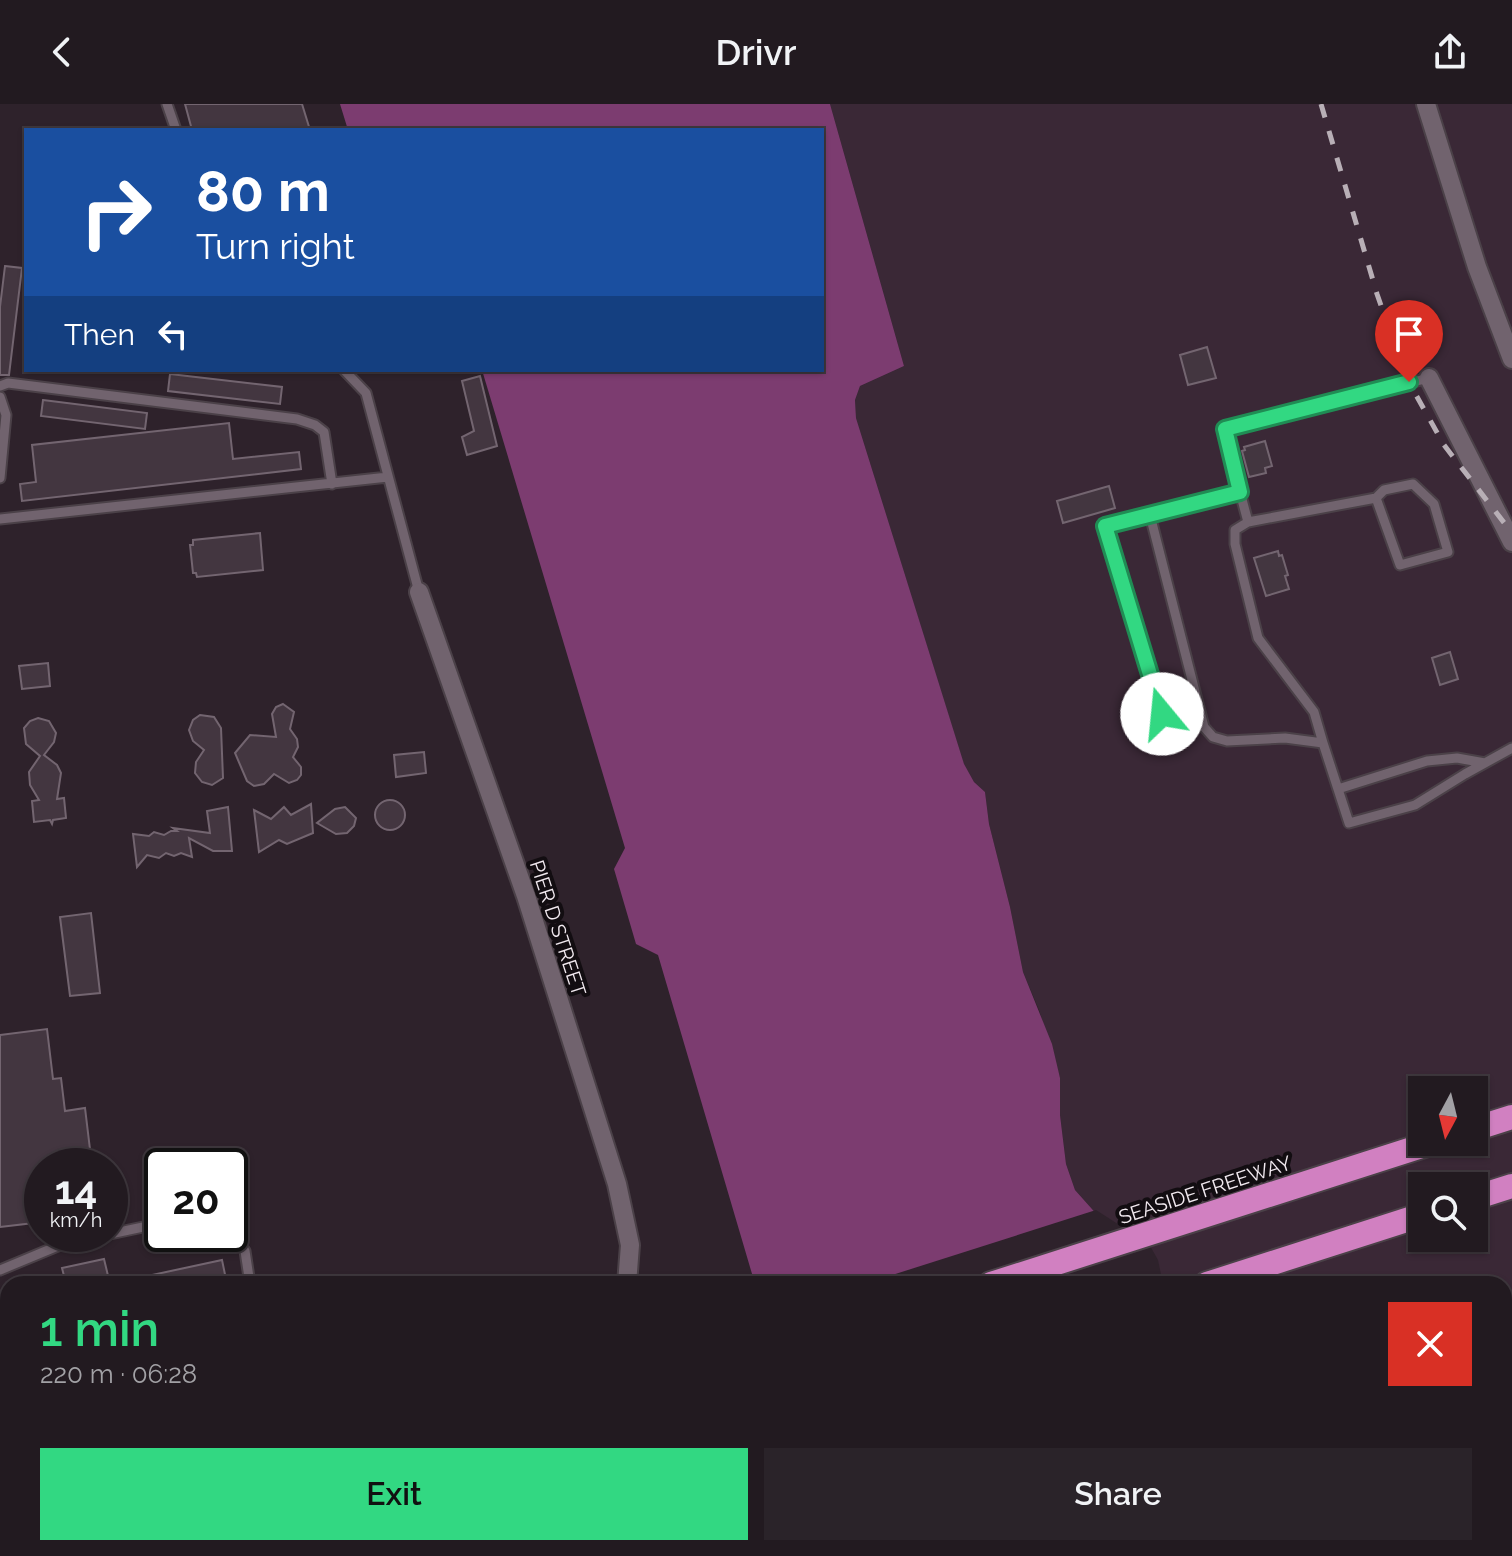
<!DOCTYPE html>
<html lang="en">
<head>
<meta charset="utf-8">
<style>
	:root { --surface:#221a20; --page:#2a2329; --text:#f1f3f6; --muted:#a2a1a5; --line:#3f383e; --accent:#32d882 }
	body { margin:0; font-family:Raleway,sans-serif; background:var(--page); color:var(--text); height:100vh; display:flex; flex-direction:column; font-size:30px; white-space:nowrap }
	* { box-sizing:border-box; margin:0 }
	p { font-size:26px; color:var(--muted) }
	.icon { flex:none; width:44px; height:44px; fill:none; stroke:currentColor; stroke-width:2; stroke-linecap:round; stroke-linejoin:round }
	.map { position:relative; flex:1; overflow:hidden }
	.panel { position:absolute; left:0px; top:1172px; width:1512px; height:280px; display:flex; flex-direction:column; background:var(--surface); border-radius:24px 24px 0 0; box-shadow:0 2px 6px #0004,0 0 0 2px var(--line) }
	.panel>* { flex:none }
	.top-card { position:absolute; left:24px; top:24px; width:800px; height:244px; border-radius:0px; box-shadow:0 2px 6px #0004,0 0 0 2px var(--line); background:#1a4fa0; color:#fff; overflow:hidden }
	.needle { width:52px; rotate:187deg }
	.fabs { position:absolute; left:1408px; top:972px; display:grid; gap:16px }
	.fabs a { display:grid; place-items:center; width:80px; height:80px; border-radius:0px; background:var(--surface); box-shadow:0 2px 6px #0004,0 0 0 2px var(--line); font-size:40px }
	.speed { position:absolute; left:24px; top:1044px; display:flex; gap:16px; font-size:40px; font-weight:700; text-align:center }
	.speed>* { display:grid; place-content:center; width:104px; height:104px; border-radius:50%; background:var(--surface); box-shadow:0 2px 6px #0004,0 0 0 2px var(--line); line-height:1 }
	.speed small { font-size:20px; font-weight:400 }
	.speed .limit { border:4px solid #111; border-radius:12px; background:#fff; color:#111 }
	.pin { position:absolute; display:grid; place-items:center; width:68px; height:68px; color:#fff; margin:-82px -34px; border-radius:50% 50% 50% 0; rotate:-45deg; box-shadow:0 0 8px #0007 }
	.pin .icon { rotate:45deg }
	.me { position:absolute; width:88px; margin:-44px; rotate:343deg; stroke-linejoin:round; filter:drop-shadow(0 0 6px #0008) }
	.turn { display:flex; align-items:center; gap:28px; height:168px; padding:0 40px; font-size:36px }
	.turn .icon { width:104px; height:104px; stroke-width:2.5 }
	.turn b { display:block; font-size:56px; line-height:68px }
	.then { display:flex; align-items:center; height:76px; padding:0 40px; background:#0003; gap:16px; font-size:30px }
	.round { display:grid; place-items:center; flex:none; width:84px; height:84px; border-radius:0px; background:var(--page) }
	.summary { display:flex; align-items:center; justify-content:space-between; height:136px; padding:0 40px }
	h1 { font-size:48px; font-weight:600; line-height:60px; color:var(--accent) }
	.button { display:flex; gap:16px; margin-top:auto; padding:16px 40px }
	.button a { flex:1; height:92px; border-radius:0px; background:var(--accent); color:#111; font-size:32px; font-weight:600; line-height:92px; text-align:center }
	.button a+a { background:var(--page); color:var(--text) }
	header { display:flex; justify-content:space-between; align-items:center; height:104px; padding:0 40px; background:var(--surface); font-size:36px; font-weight:600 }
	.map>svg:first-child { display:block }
	.built { fill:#3a2836; fill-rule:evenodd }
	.water { fill:#7c3c70 }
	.pier { fill:#2e222b }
	.building { fill:#433640; stroke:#736570; stroke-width:2 }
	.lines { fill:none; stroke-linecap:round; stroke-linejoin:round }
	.service-casing { stroke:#4b4148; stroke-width:13 }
	.minor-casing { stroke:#4b4148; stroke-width:22 }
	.motorway-casing { stroke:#4b4148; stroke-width:28 }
	.service { stroke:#71636e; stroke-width:9 }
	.minor { stroke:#71636e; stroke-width:18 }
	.motorway { stroke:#d180c1; stroke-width:24 }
	.rail { stroke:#b8afb6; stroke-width:5; stroke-dasharray:14 14; stroke-linecap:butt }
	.route-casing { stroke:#208c54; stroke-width:20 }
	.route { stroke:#32d882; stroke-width:14 }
	.labels { text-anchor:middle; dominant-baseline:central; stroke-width:8; stroke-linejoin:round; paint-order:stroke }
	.street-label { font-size:20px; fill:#f2eaf0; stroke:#120d11 }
</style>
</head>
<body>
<header><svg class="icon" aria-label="back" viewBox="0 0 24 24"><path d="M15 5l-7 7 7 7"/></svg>Drivr<svg class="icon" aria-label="share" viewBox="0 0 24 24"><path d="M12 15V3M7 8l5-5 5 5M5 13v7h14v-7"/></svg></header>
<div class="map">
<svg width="1512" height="1452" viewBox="0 0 1512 1452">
	<rect width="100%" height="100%" fill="#2e222b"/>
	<path class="built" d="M830,0H1512V1452H1269L1268,1444H1504V1180H1159L1075,1086L1066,1060L1060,1011V974L1039,906L1023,868L1010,803L989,720L985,688L974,678L964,661L856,314L855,296L860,282L904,262ZM1422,986H1474V1038H1422ZM1422,1082H1474V1134H1422Z"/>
	<path class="water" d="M340,0H830L904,262L860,282L855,296L856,314L964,660L974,678L985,688L989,720L1010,803L1023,868L1052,940L1060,974V1011L1066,1060L1075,1086L1159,1180H755L658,851L636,840L614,765L625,744L482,266H822V26H348Z
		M650,1444H1268L1269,1452H652Z"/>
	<path class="pier" d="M1096,1106L1149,1140L1158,1156L1163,1180H864Z"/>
	<path class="building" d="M185,0H302L310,26H192Z
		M5,162L22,164L9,271H0V203Z
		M1207,243L1216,274L1188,281L1180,251Z
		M170,270L282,283L280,300L168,287Z
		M480,272L497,342L467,351L462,333L474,327L462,277Z
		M43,296L147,309L145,325L41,312Z
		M229,319L233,355L299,348L301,365L22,397L20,380L36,378L32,341Z
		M1265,337L1272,362L1265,364L1266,369L1249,373L1242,347L1245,346L1244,343Z
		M1109,382L1115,404L1063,419L1057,397Z
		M260,429L263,466L197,473L196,469H193L190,441H193V436Z
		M1278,447L1279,452L1282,451L1288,471L1285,472L1289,485L1266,492L1254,454Z
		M1450,548L1458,575L1440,581L1432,554Z
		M48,559L50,582L22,585L19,562Z
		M283,600L294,608L290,625L297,635L298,643L293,653L301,663V671L297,676L289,679L274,670L264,680L254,682L247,677L235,649L250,631L276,633L272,610L276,603Z
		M200,611L214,613L221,624L223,674L212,681L202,678L195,669L196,658L204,646L193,637L189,626L193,616Z
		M38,614L49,617L56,629L54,638L44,651L57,661L61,669L57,695L64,694L66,714L53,716L52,720L50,716L34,718L32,697L39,696L30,681L29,668L40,652L26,640L24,624L30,617Z
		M424,648L426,669L396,673L394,651Z
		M375 711a15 15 0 1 1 30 0a15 15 0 1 1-30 0Z
		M311,700L313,729L287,740L279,736L259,748L254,706L271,715L284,703L291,711Z
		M228,703L232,747H213L189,734L192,753L181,749L174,752L166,749L159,754L147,751L137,763L133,730L149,732L154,728L164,731L171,727H177L173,724L210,729L207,707Z
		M345,703L356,714L354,722L347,729L336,730L317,719L335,705Z
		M91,809L100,889L70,892L60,813Z
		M47,925L53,975L61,974L65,1007L85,1004L92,1062H42V1118L0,1123V931Z
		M104,1155L110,1180H66L62,1164Z
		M222,1156L227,1180H139L138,1174Z"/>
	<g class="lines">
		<defs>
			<path id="service" d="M167,0L176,26
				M344,266L366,289L419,488
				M1429,274L1225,325L1240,388L1105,422L1162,610L1204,623L1213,633L1227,637L1285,634L1323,639L1349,719L1415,701L1465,670L1512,644
				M0,282L8,279L297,315L315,321L324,328L332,380
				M0,293L6,311L0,374
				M1240,388L1248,418L1235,426V440L1258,534L1314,608L1323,639
				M1150,411L1204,623
				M0,415L388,373
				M1248,418L1376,394L1384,386L1413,380L1434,400L1448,448L1400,461L1376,394
				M1338,685L1427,657L1457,654L1485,659
				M230,1124L245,1147L250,1180
				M110,1130L162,1119
				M0,1166L65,1139L109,1130
				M0,1359L8,1356"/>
			<path id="minor" d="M1426,0L1477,163L1512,255
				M1429,274L1512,438
				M419,488L526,792L617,1080L630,1141L627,1180"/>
			<path id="motorway" d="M1474,1025L1512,1013
				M1474,1094L1512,1082
				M991,1180L1434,1038
				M1207,1180L1422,1111
				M142,1452L167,1444
				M363,1452L388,1444"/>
		</defs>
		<use href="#service" class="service-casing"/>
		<use href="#minor" class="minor-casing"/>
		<use href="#motorway" class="motorway-casing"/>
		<use href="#service" class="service"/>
		<use href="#minor" class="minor"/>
		<use href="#motorway" class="motorway"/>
		<path class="rail" d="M1321,0L1377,190L1406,273L1444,341L1512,429"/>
	</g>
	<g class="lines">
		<defs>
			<path id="route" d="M1162,610L1105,422L1240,388L1225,325L1409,278"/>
		</defs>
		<use href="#route" class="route-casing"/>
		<use href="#route" class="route"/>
	</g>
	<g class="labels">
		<g class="street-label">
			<text transform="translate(558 824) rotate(72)">PIER D STREET</text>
			<text transform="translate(1205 1086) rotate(-18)">SEASIDE FREEWAY</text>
		</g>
	</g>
</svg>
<div class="fabs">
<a><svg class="needle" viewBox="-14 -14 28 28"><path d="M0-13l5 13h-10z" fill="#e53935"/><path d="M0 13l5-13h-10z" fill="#a2a1a5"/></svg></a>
<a><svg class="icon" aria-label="search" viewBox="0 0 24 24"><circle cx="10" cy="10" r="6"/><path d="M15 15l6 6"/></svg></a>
</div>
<div class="speed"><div>14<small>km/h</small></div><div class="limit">20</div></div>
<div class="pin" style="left:1409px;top:278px;background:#d93025"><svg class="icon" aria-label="arrive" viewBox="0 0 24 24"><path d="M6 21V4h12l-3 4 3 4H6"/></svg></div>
<svg class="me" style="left:1162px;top:610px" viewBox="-20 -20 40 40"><circle r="19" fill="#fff"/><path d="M0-13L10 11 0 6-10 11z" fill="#32d882"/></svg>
<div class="top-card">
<div class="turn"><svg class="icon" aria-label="right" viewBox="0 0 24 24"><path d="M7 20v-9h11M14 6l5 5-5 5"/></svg><div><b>80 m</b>Turn right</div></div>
<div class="then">Then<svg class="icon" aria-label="left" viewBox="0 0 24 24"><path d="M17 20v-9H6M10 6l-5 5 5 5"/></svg></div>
</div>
<section class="panel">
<div class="summary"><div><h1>1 min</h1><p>220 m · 06:28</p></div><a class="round" style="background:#d93025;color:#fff"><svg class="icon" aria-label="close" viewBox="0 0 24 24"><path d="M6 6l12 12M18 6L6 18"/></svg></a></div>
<div class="button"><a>Exit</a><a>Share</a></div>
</section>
</div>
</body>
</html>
